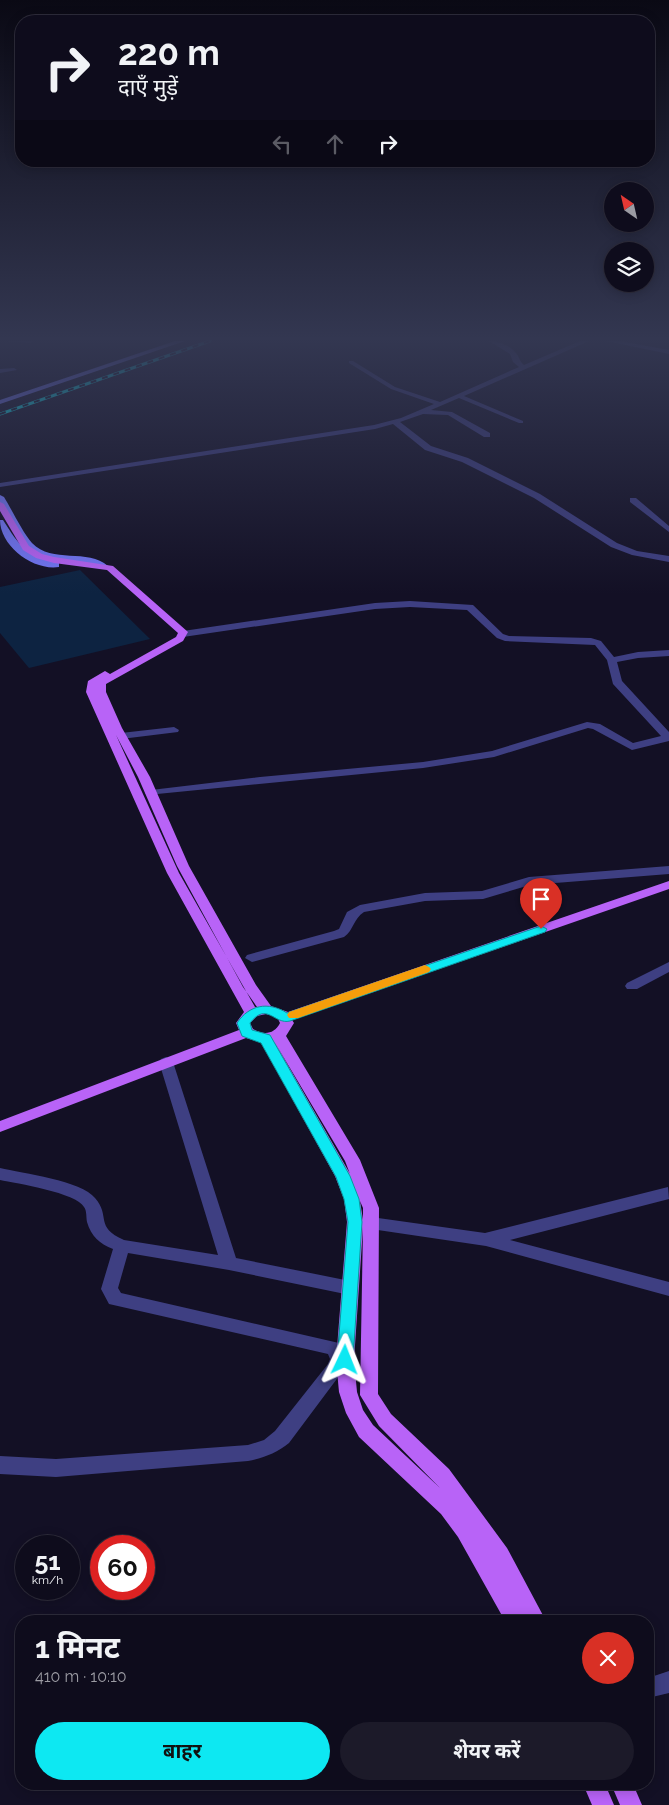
<!DOCTYPE html>
<html lang="hi">
<head>
<meta charset="utf-8">
<style>
	:root { --surface:#0e0c1c; --page:#1c1a29; --text:#f1f3f6; --muted:#9b9ba3; --line:#2e2c3b; --accent:#0de8f2 }
	body { margin:0; font-family:Raleway,"Noto Sans Devanagari",sans-serif; background:var(--page); color:var(--text); height:100vh; display:flex; flex-direction:column; font-size:19px; white-space:nowrap }
	* { box-sizing:border-box; margin:0 }
	p { font-size:16px; color:var(--muted) }
	.icon { flex:none; width:28px; height:28px; fill:none; stroke:currentColor; stroke-width:2; stroke-linecap:round; stroke-linejoin:round }
	.map { position:relative; flex:1; overflow:hidden }
	.details { position:absolute; left:15px; top:1615px; width:639px; height:175px; display:flex; flex-direction:column; background:var(--surface); border-radius:20px; box-shadow:0 2px 12px #0003,0 0 0 1px var(--line) }
	.details>* { flex:none }
	.banner { position:absolute; left:15px; top:15px; width:640px; height:152px; border-radius:20px; box-shadow:0 2px 12px #0003,0 0 0 1px var(--line); background:#0e0c1c; color:var(--text); overflow:hidden }
	.needle { width:32px; rotate:326deg }
	.controls { position:absolute; left:604px; top:182px; display:grid; gap:10px }
	.controls a { display:grid; place-items:center; width:50px; height:50px; border-radius:50%; background:var(--surface); box-shadow:0 2px 12px #0003,0 0 0 1px var(--line); font-size:25px }
	.speed { position:absolute; left:15px; top:1535px; display:flex; gap:10px; font-size:25px; font-weight:700; text-align:center }
	.speed>* { display:grid; place-content:center; width:65px; height:65px; border-radius:50%; background:var(--surface); box-shadow:0 2px 12px #0003,0 0 0 1px var(--line); line-height:1 }
	.speed small { font-size:12px; font-weight:400 }
	.speed .limit { border:8px solid #d22; background:#fff; color:#111 }
	.pin { position:absolute; display:grid; place-items:center; width:42px; height:42px; color:#fff; margin:-51px -21px; border-radius:50% 50% 50% 0; rotate:-45deg; box-shadow:0 0 5px #0007 }
	.pin .icon { rotate:45deg }
	.me { position:absolute; width:55px; margin:-28px; rotate:2deg; stroke-linejoin:round; filter:drop-shadow(0 0 4px #0008) }
	.turn { display:flex; align-items:center; gap:18px; height:105px; padding:0 20px; font-size:22px }
	.turn .icon { width:65px; height:65px; stroke-width:2.5 }
	.turn b { display:block; font-size:35px; line-height:42px }
	.lanes { display:flex; align-items:center; height:48px; padding:0 20px; background:#0003; justify-content:center; gap:25px; direction:ltr }
	.lanes .off { opacity:.35 }
	.round { display:grid; place-items:center; flex:none; width:52px; height:52px; border-radius:26px; background:var(--page) }
	.headline { display:flex; align-items:center; justify-content:space-between; height:85px; padding:0 20px }
	h1 { font-size:30px; font-weight:700; line-height:38px }
	.action { display:flex; gap:10px; margin-top:auto; padding:10px 20px }
	.action a { flex:1; height:58px; border-radius:30px; background:var(--accent); color:#111; font-size:20px; font-weight:700; line-height:58px; text-align:center }
	.action a+a { background:var(--page); color:var(--text) }
	.map>svg:first-child { display:block }
	.water { fill:#0d2341 }
	.lines { fill:none; stroke-linecap:round; stroke-linejoin:round }
	.street { fill:#3e3f82; fill-rule:evenodd }
	.secondary { fill:#7377f8; fill-rule:evenodd }
	.primary { fill:#b863f7; fill-rule:evenodd }
	.rail-casing { stroke:#0de8f2; stroke-width:3 }
	.rail { stroke:#131025; stroke-width:2; stroke-dasharray:6; stroke-linecap:butt }
	.route { fill:#0de8f2; stroke:#08979d }
	.slow { fill:#f59e0b }
</style>
</head>
<body>
<div class="map">
<svg width="669" height="1805" viewBox="0 0 669 1805">
	<rect width="100%" height="100%" fill="#131025"/>
	<path class="water" d="M80,570L150,639L29,668L0,633V587Z"/>
	<g class="lines">
		<path class="street" d="M8,341H33L30,343Z
			M489,341C497,341 510,345 515,352C520,357 519,361 524,365L580,341H589L464,396L523,421V423H519L459,398L431,410L452,412L490,433V437H484L448,415L423,414L400,422L431,446L468,458L540,494L617,543L637,551L669,556V562L632,555L611,547L534,498L462,462L425,450L393,424L375,429L0,487V483L374,425L401,418L434,404L391,389L349,363V361H353L395,387L440,402L519,367L513,362L510,354Z
			M606,341H620L669,350V354Z
			M0,369L14,368L17,370L0,373Z
			M630,498H636L669,526V532L630,502Z
			M410,601L473,605L503,634L509,636L591,638L601,641L614,657L638,652L669,650V656L638,658L617,662L622,681L669,732V741L632,750L593,729L588,728L494,757L423,768L147,795L145,793L147,791L151,790L260,777L423,762L492,751L587,722L600,724L633,743L661,736L613,684L607,660L595,645L505,641L497,638L467,610L410,607L375,609L183,637L178,634L183,631L375,603Z
			M174,727L179,730L178,732L121,739L116,736L121,733Z
			M669,866V874L530,885L483,899L425,901L364,912C353,919 354,930 344,937L252,962L245,958L247,955L334,931L339,929L347,912L360,905L425,893L482,891L529,877Z
			M669,962V972L637,989H627L625,986L627,983Z
			M166,1057L171,1059L173,1062L236,1258L350,1281L356,1283L358,1288L356,1293L350,1295L229,1270L128,1253L118,1288L121,1293L339,1343C348,1350 348,1357 345,1368L289,1443C277,1453 263,1458 248,1461L56,1477L0,1474V1456L56,1459L248,1445L264,1440L275,1431L328,1364L330,1359L328,1354L109,1304L101,1289L113,1249C100,1244 91,1236 87,1222C86,1217 87,1211 84,1207C77,1193 16,1183 0,1180V1168C22,1173 82,1181 95,1198C111,1216 94,1227 124,1240L218,1255L159,1062L161,1059Z
			M668,1187L669,1199L510,1240L669,1282V1296L486,1246L371,1229L365,1227L363,1223L365,1219L371,1217L485,1233Z
			M669,1671V1693L648,1698V1678Z"/>
		<path class="secondary" d="M175,341H185L0,404V400Z
			M0,495L4,497C12,510 23,533 32,543C52,564 88,548 108,566L104,569L85,563L45,557L26,547L0,504Z
			M0,520H3C20,547 27,556 59,563V567C33,571 0,546 0,520Z"/>
		<path class="primary" d="M0,502L4,504L29,546L42,554L54,557L113,566L188,632L183,641L106,684V692L122,728L150,777L189,866L256,985L271,1006L288,1012L669,881V889L292,1020L294,1023L286,1036L360,1160L379,1208L378,1394L391,1414L449,1469L507,1548L546,1621H505L458,1537L441,1514L359,1437L346,1413L339,1392L336,1360L347,1222L344,1199L335,1176L261,1042L246,1038L0,1132V1121L239,1030L236,1023L244,1012L167,873L86,692L88,681L105,671L110,674L176,637L178,633L107,570L54,563L36,558L23,550L0,511ZM116,735L138,777L177,866L243,987L257,1007H255L179,873ZM266,1014L277,1017L280,1023C274,1035 263,1035 253,1029L250,1023L257,1016ZM274,1041L345,1161L350,1174L349,1172ZM360,1201L363,1208V1220ZM363,1227L360,1395L379,1426L440,1488L373,1425L363,1410L357,1392L354,1360Z
			M583,1784H605L614,1805H592Z
			M611,1784H633L642,1805H620Z"/>
		<defs>
			<path id="rail" d="M0,414L210,341"/>
		</defs>
		<use href="#rail" class="rail-casing"/>
		<use href="#rail" class="rail"/>
	</g>
	<linearGradient id="sky" x2="0" y2="1"><stop stop-color="#0a0914"/><stop offset="0.57" stop-color="#333751"/><stop offset="1" stop-color="#333751" stop-opacity="0"/></linearGradient>
	<rect width="669" height="594" fill="url(#sky)"/>
	<path class="route" d="M541,926L547,929L545,932L290,1021C274,1025 267,1001 250,1023L252,1030L270,1035L350,1176L359,1199L362,1222L353,1360L351,1365L345,1367L339,1365L337,1360L348,1222L344,1199L336,1177L261,1043L242,1036L237,1023C249,1005 268,1001 287,1013Z"/>
	<path class="slow" d="M425,965L429,967L431,969L429,972L298,1018H289L287,1015L289,1012Z"/>
</svg>
<div class="controls">
<a><svg class="needle" viewBox="-14 -14 28 28"><path d="M0-13l5 13h-10z" fill="#e53935"/><path d="M0 13l5-13h-10z" fill="#9b9ba3"/></svg></a>
<a><svg class="icon" aria-label="layers" viewBox="0 0 24 24"><path d="M12 4l9 5-9 5-9-5zM3 14l9 5 9-5"/></svg></a>
</div>
<div class="speed"><div>51<small>km/h</small></div><div class="limit">60</div></div>
<div class="pin" style="left:541px;top:929px;background:#d93025"><svg class="icon" aria-label="arrive" viewBox="0 0 24 24"><path d="M6 21V4h12l-3 4 3 4H6"/></svg></div>
<svg class="me" style="left:345px;top:1360px" viewBox="-20 -20 40 40"><path d="M0-17L14 15 0 8-14 15z" fill="#0de8f2" stroke="#fff" stroke-width="4"/></svg>
<div class="banner">
<div class="turn"><svg class="icon" aria-label="right" viewBox="0 0 24 24"><path d="M7 20v-9h11M14 6l5 5-5 5"/></svg><div><b>220 m</b>दाएँ मुड़ें</div></div>
<div class="lanes"><svg class="icon off" aria-label="left" viewBox="0 0 24 24"><path d="M17 20v-9H6M10 6l-5 5 5 5"/></svg><svg class="icon off" aria-label="ahead" viewBox="0 0 24 24"><path d="M12 20V5M6 11l6-6 6 6"/></svg><svg class="icon" aria-label="right" viewBox="0 0 24 24"><path d="M7 20v-9h11M14 6l5 5-5 5"/></svg></div>
</div>
<section class="details">
<div class="headline"><div><h1>1 मिनट</h1><p>410 m · 10:10</p></div><a class="round" style="background:#d93025;color:#fff"><svg class="icon" aria-label="close" viewBox="0 0 24 24"><path d="M6 6l12 12M18 6L6 18"/></svg></a></div>
<div class="action"><a>बाहर</a><a>शेयर करें</a></div>
</section>
</div>
</body>
</html>
